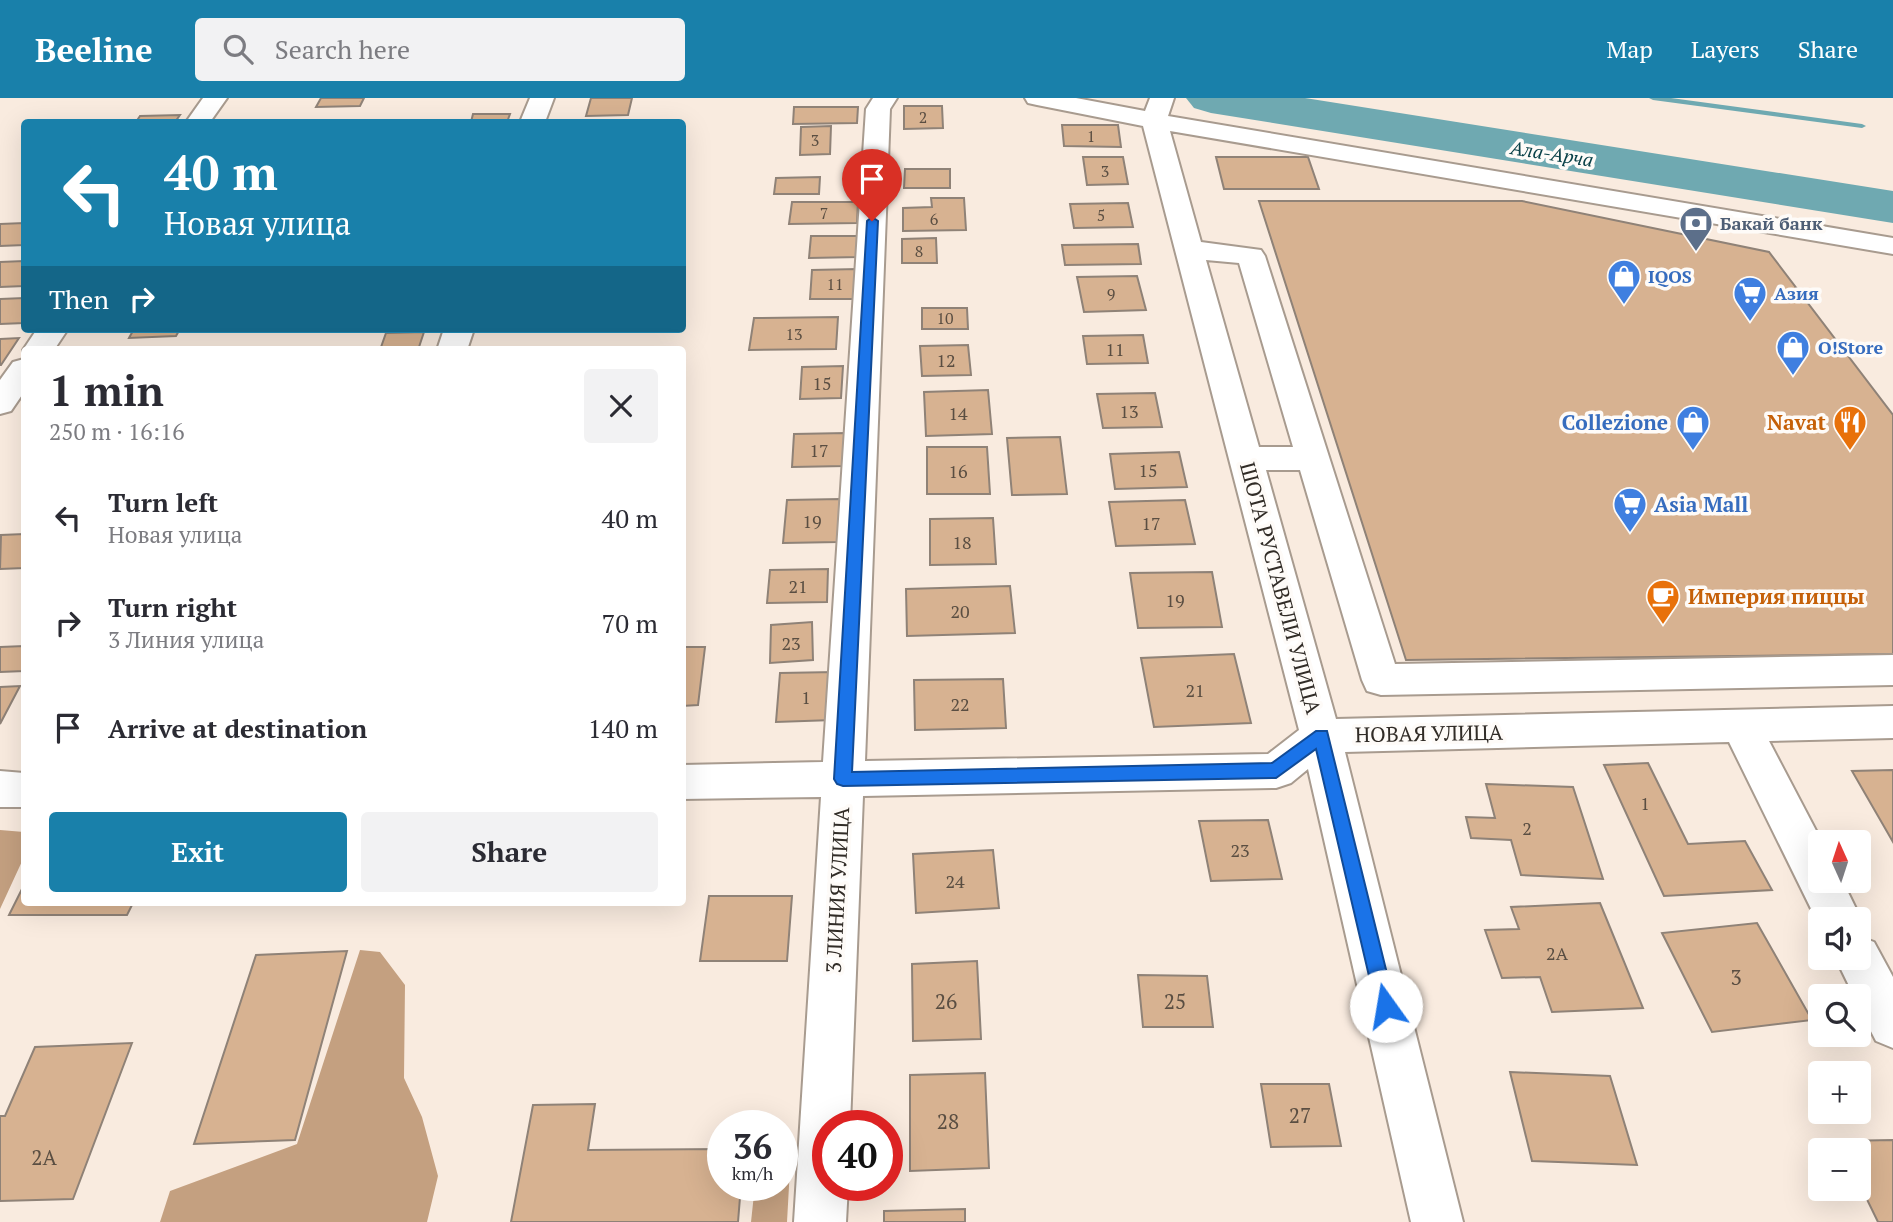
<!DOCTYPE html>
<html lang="en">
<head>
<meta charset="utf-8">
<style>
	:root { --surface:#fff; --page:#f2f2f3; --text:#2b2b33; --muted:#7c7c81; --accent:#1980aa }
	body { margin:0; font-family:"PT Serif",serif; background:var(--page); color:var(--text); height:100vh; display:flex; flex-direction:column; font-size:26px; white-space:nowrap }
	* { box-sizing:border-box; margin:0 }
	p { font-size:23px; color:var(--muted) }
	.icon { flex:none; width:38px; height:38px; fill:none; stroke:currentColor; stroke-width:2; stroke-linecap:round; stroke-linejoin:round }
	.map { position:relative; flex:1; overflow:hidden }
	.details { position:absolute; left:21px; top:248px; width:665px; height:560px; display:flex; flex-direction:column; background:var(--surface); border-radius:7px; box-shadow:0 7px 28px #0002 }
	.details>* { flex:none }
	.guide { position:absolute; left:21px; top:21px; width:665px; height:214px; border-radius:7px; box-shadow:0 7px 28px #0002; background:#1980aa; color:#fff; overflow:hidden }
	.needle { width:46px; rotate:357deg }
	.buttons { position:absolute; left:1808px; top:732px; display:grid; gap:14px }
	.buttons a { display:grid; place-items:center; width:63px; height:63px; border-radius:7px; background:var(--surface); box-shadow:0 7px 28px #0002; font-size:35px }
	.speed { position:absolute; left:707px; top:1012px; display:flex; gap:14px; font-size:35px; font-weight:700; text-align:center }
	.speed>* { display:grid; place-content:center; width:91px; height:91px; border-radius:50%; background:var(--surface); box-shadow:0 7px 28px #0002; line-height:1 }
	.speed small { font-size:18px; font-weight:400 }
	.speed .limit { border:10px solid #d22; background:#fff; color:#111 }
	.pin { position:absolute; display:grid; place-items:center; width:60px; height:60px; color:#fff; margin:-72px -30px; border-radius:50% 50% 50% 0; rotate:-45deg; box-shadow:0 0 7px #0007 }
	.pin .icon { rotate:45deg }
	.me { position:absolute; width:77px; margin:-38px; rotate:347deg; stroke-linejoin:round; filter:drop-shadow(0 0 5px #0008) }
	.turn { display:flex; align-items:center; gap:24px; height:147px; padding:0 28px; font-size:32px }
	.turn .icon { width:91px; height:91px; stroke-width:2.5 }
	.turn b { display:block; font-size:49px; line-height:60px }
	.then { display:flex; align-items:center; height:66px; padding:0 28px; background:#0003; gap:14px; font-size:26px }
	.round { display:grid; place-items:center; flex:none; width:74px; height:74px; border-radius:7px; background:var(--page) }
	.overview { display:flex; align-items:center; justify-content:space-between; height:119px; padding:0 28px }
	h1 { font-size:42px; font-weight:600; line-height:52px }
	.button { display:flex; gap:14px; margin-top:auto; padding:14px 28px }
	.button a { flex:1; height:80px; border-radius:7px; background:var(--accent); color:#fff; font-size:28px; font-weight:600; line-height:80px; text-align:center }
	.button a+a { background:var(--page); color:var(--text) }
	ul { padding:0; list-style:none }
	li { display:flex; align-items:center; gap:21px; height:105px; padding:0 28px }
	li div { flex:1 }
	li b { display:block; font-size:26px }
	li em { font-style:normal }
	header { display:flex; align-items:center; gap:42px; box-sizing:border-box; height:98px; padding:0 35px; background:var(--accent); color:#fff }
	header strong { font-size:33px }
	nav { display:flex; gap:38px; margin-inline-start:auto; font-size:24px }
	.search { width:490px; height:63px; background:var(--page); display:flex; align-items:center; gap:18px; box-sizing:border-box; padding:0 24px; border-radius:7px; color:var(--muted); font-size:26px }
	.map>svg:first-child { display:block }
	.forest { fill:#c4a080 }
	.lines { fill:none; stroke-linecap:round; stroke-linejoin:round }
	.stream { fill:#6fa9b1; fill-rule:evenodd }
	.river { fill:#6fa9b1; fill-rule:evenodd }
	.building { fill:#d7b291; stroke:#8f8277; stroke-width:2 }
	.minor-casing { stroke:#a89b8f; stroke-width:4 }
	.minor { fill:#fff; fill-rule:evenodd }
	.route { fill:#1a73e8; stroke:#114b97; stroke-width:2 }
	.labels { text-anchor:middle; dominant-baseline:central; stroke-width:7; stroke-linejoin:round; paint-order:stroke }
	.far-number-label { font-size:16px; fill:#5a4e42 }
	.far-service-label { font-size:18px; font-weight:bold; fill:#4e5e75; stroke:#fefbf8; text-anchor:start }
	.far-shop-label { font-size:18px; font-weight:bold; fill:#366cbe; stroke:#fefbf8; text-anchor:start }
	.number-label { font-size:18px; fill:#5a4e42 }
	.far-water-label { font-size:19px; font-style:italic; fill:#094148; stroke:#fefbf8 }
	.shop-label { font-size:21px; font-weight:bold; fill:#366cbe; stroke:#fefbf8; text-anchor:end }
	.food-label { font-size:21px; font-weight:bold; fill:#c56008; stroke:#fefbf8; text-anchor:end }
	.street-label { font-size:21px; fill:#312c27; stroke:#fefbf8 }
	.near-number-label { font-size:21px; fill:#5a4e42 }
</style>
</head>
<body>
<header>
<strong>Beeline</strong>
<div class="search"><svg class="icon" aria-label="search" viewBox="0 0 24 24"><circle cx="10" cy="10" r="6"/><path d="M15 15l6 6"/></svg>Search here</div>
<nav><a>Map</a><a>Layers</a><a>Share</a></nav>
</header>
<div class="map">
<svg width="1893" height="1124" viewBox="0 0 1893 1124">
	<rect width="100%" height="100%" fill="#f9ebdf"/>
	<path class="forest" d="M0,732L24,734V759L0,811Z
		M360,852L380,854L405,887L404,980L422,1019L438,1078L427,1124H160L170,1093L297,1046Z
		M782,1069L790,1070L787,1124H751L755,1087H782Z"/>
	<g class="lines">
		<path class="stream" d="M1649,0H1671L1862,26L1866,28L1862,30L1653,2Z"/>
		<path class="river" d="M1186,0H1305L1893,93V125L1211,15L1194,10Z"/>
	</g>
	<path class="building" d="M321,0H364L360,8L316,9Z
		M591,0H632L628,17L586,18Z
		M904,8H942L943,30L904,31Z
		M794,9H858L857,25L793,26Z
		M473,16H510L507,24H471Z
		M180,17L175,24H136L140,18Z
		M1062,27H1118L1121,49L1064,48Z
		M831,28L830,56L800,57L801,29Z
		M1083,59H1123L1128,86L1087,87Z
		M1216,59H1308L1319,91H1224Z
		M905,71H950V90H904Z
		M820,79L819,96H774L776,80Z
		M931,100H964L966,132L903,133V110L932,109Z
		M1259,103H1522L1769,154L1893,317V556L1406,562Z
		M792,104H858L857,125L789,126Z
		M1128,105L1133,129L1074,130L1070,106Z
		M24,125V147L0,148V126Z
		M811,138H859V159L809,160Z
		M936,140L937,165H902V141Z
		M1138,146L1141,166L1065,167L1062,147Z
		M24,163V188L0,189V164Z
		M858,171V201H810L812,172Z
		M1137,178L1146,212L1084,214L1077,179Z
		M24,200V225L0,226V201Z
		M922,210H967L968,231H922Z
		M838,219L836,251L749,252L754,220Z
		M134,231H180L176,238L129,240Z
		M424,234L418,252H380L386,235Z
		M1143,237L1148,265L1087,266L1083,238Z
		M19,240L1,267H0V241Z
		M968,247L971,277L922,278L920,248Z
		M843,268L841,300L800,301L802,269Z
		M988,292L992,336L926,338L924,294Z
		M1155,295L1162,329L1103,330L1097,296Z
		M846,335L845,368L792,369L794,336Z
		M1060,339L1067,396L1012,397L1007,340Z
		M927,349H987L990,396H927Z
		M1179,354L1187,389L1115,391L1110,356Z
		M840,401L838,444L783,445L787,402Z
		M1185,402L1195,446L1116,448L1109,404Z
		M993,420L996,466L930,467V421Z
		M24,436V470L0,471L1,437Z
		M828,471L827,504L767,505L770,472Z
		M1212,474L1222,529L1138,530L1130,475Z
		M1010,488L1015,535L907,538L906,491Z
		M812,524L813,562L770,565L771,527Z
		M24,548V573L0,574V549Z
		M682,549H705L698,607L682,608Z
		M1234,556L1251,625L1154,629L1141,560Z
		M835,574L833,622L776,624L780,575Z
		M1003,581L1006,630L915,632L914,582Z
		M20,588L0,626V589Z
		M1648,665L1688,746L1745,743L1772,792L1664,798L1604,667Z
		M1893,672V744L1852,673Z
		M1486,686L1573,689L1603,781L1521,777L1511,742L1471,740L1466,719L1495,720Z
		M1268,722L1282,781L1211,783L1199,723Z
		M993,752L999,810L916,815L913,756Z
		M24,787V805H133L127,817H9Z
		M709,798H792L787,863H700Z
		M1600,805L1643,910L1552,914L1540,879L1502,880L1485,832L1519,831L1511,809Z
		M1757,825L1812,922L1712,934L1662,835Z
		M347,853L295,1042L194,1046L256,857Z
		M977,863L981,941L913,943L912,866Z
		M1138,877L1207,878L1213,929H1143Z
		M132,945L73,1101L0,1103V1018H5L35,949Z
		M1510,974L1610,978L1637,1067L1532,1063Z
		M985,975L989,1070L910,1073V977Z
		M1261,986H1329L1341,1048L1271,1049Z
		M595,1006L588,1052L723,1051V1087H741L738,1124H511L533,1007Z
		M1893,1042V1124H1878L1858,1083V1052H1844L1840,1043Z
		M965,1111V1124H884V1113Z"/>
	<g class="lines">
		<defs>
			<path id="minor" d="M203,0H227L210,24H186Z
				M530,0H554L545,24H520Z
				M873,0H897L890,11L865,663L1268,656L1299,632L1143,28L1037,7L1028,5L1025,0H1076L1145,13L1150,0H1174L1168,18L1893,140V156L1170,33L1201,144L1261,152L1265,158L1395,566L1893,557V587L1381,597L1367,593L1362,582L1300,372H1266L1336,621L1893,608V640L1769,643L1822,744L1820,782H1842L1861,821L1858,827V821H1820V829L1729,644L1345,654L1463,1124H1411L1308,671L1291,685L1276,690L863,698L850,1027H828V1087H848L846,1124H794L821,699L682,701V667L823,664L866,11ZM1206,162L1239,165L1293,349H1259Z
				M37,231H68L54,252H24V255L23,252Z
				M444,231H474L467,252H437Z
				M24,261V294L11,313L0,316V282L13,264Z
				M0,673L24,675V709H0Z
				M1858,838L1874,844L1893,879V950L1876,943L1858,908V898H1854L1835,859H1858Z"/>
		</defs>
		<use href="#minor" class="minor-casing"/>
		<use href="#minor" class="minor"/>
	</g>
	<path class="route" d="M872,119L878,123L852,674L1272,665L1316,633H1327L1395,908L1393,914L1386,917L1379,914L1376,908L1316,651L1276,680L843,688L837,686L834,681L867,123Z"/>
	<defs>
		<symbol id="bank-pin" viewBox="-11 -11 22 30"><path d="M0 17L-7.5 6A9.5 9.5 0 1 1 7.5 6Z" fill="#5c6f8a" stroke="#fefbf8"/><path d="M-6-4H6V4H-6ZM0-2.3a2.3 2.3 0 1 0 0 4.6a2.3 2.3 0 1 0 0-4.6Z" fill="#fff"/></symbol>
		<symbol id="shop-pin" viewBox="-11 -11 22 30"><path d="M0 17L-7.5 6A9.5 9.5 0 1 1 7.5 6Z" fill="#3f7fe0" stroke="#fefbf8"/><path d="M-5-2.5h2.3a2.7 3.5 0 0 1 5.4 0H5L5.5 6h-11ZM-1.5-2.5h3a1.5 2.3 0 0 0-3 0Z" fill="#fff"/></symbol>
		<symbol id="supermarket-pin" viewBox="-11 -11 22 30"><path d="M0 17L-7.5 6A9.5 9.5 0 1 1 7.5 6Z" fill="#3f7fe0" stroke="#fefbf8"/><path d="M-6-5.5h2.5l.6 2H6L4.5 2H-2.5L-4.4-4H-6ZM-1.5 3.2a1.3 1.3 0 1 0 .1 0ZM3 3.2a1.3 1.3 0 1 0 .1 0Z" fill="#fff"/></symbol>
		<symbol id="restaurant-pin" viewBox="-11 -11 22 30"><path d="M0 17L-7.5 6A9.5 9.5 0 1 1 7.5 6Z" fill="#e8710a" stroke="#fefbf8"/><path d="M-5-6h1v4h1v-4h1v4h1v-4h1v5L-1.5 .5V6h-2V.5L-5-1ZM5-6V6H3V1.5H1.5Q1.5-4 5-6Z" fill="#fff"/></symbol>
		<symbol id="cafe-pin" viewBox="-11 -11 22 30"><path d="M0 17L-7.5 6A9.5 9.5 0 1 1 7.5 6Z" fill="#e8710a" stroke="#fefbf8"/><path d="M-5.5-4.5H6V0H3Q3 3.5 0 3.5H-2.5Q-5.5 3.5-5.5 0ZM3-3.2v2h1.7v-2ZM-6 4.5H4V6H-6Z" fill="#fff"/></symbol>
	</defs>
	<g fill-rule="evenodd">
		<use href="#bank-pin" x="1677" y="106" width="38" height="52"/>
		<use href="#shop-pin" x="1605" y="159" width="38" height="52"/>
		<use href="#supermarket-pin" x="1731" y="176" width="38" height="52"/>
		<use href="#shop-pin" x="1774" y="230" width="38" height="52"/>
		<use href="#shop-pin" x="1674" y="305" width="38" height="52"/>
		<use href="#restaurant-pin" x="1831" y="305" width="38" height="52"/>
		<use href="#supermarket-pin" x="1611" y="387" width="38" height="52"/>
		<use href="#cafe-pin" x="1644" y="479" width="38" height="52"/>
	</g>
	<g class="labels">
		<g class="far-number-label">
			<text x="923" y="19">2</text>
			<text x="1091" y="38">1</text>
			<text x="815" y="42">3</text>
			<text x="1105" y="73">3</text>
			<text x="824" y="115">7</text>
			<text x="1101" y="117">5</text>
			<text x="934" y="121">6</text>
			<text x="919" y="153">8</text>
			<text x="835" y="186">11</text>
			<text x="1111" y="196">9</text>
			<text x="945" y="220">10</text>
			<text x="794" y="236">13</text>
		</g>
		<g class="far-service-label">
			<text x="1720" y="125">Бакай банк</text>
		</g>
		<g class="far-shop-label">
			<text x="1648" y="178">IQOS</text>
			<text x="1774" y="195">Азия</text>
			<text x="1818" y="249">O!Store</text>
		</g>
		<g class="number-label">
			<text x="1115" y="251">11</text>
			<text x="946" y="262">12</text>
			<text x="822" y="285">15</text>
			<text x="1129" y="313">13</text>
			<text x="958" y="315">14</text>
			<text x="819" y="352">17</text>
			<text x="1148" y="372">15</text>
			<text x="958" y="373">16</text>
			<text x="812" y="423">19</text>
			<text x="1151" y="425">17</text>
			<text x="962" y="444">18</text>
			<text x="798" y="488">21</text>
			<text x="1175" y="502">19</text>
			<text x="960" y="513">20</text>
			<text x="791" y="545">23</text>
			<text x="1195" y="592">21</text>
			<text x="806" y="599">1</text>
			<text x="960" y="606">22</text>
			<text x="1645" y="705">1</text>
			<text x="1527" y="730">2</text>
			<text x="1240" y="752">23</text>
			<text x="955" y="783">24</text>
			<text x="1557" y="855">2А</text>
		</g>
		<g class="far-water-label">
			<text transform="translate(1552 55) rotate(9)">Ала-Арча</text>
		</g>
		<g class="shop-label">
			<text x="1668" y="324">Cоllezione</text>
			<text x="1654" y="406" text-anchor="start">Asia Mall</text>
		</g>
		<g class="food-label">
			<text x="1826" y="324">Navat</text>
			<text x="1688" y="498" text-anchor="start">Империя пиццы</text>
		</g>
		<g class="street-label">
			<text transform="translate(1281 490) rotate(75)">ШОТА РУСТАВЕЛИ УЛИЦА</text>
			<text transform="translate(1429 635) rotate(-1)">НОВАЯ УЛИЦА</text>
			<text transform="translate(837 792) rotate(-87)">3 ЛИНИЯ УЛИЦА</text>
		</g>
		<g class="near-number-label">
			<text x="1736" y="879">3</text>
			<text x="946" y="903">26</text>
			<text x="1175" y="903">25</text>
			<text x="1300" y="1017">27</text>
			<text x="948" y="1023">28</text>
			<text x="44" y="1059">2А</text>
		</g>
	</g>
</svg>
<div class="buttons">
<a><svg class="needle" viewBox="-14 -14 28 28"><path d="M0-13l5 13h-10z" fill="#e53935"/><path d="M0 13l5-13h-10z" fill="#7c7c81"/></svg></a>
<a><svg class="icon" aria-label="sound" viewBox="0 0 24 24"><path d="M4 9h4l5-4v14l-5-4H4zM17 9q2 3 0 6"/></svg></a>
<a><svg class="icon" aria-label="search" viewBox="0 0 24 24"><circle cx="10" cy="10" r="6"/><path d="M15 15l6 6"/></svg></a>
<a>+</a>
<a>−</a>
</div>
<div class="speed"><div>36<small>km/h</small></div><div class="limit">40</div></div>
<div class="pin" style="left:872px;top:123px;background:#d93025"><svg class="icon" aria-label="arrive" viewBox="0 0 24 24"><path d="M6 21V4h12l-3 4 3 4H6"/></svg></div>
<svg class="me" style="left:1386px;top:908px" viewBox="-20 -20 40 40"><circle r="19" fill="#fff"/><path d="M0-13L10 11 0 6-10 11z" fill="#1a73e8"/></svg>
<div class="guide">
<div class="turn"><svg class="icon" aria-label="left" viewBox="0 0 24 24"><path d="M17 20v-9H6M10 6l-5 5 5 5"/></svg><div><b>40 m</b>Новая улица</div></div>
<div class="then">Then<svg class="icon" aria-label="right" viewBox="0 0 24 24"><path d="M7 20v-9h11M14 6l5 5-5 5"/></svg></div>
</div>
<section class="details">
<div class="overview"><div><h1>1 min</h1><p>250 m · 16:16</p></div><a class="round"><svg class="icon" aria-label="close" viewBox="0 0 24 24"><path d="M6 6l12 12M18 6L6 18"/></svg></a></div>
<ul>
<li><svg class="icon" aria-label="left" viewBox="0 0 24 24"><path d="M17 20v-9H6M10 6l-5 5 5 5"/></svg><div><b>Turn left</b><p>Новая улица</p></div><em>40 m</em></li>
<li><svg class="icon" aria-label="right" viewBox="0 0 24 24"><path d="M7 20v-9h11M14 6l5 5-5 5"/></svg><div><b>Turn right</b><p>3 Линия улица</p></div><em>70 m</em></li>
<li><svg class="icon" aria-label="arrive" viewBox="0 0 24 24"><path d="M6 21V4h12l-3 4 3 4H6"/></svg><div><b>Arrive at destination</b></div><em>140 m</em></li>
</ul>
<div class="button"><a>Exit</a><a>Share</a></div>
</section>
</div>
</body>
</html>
